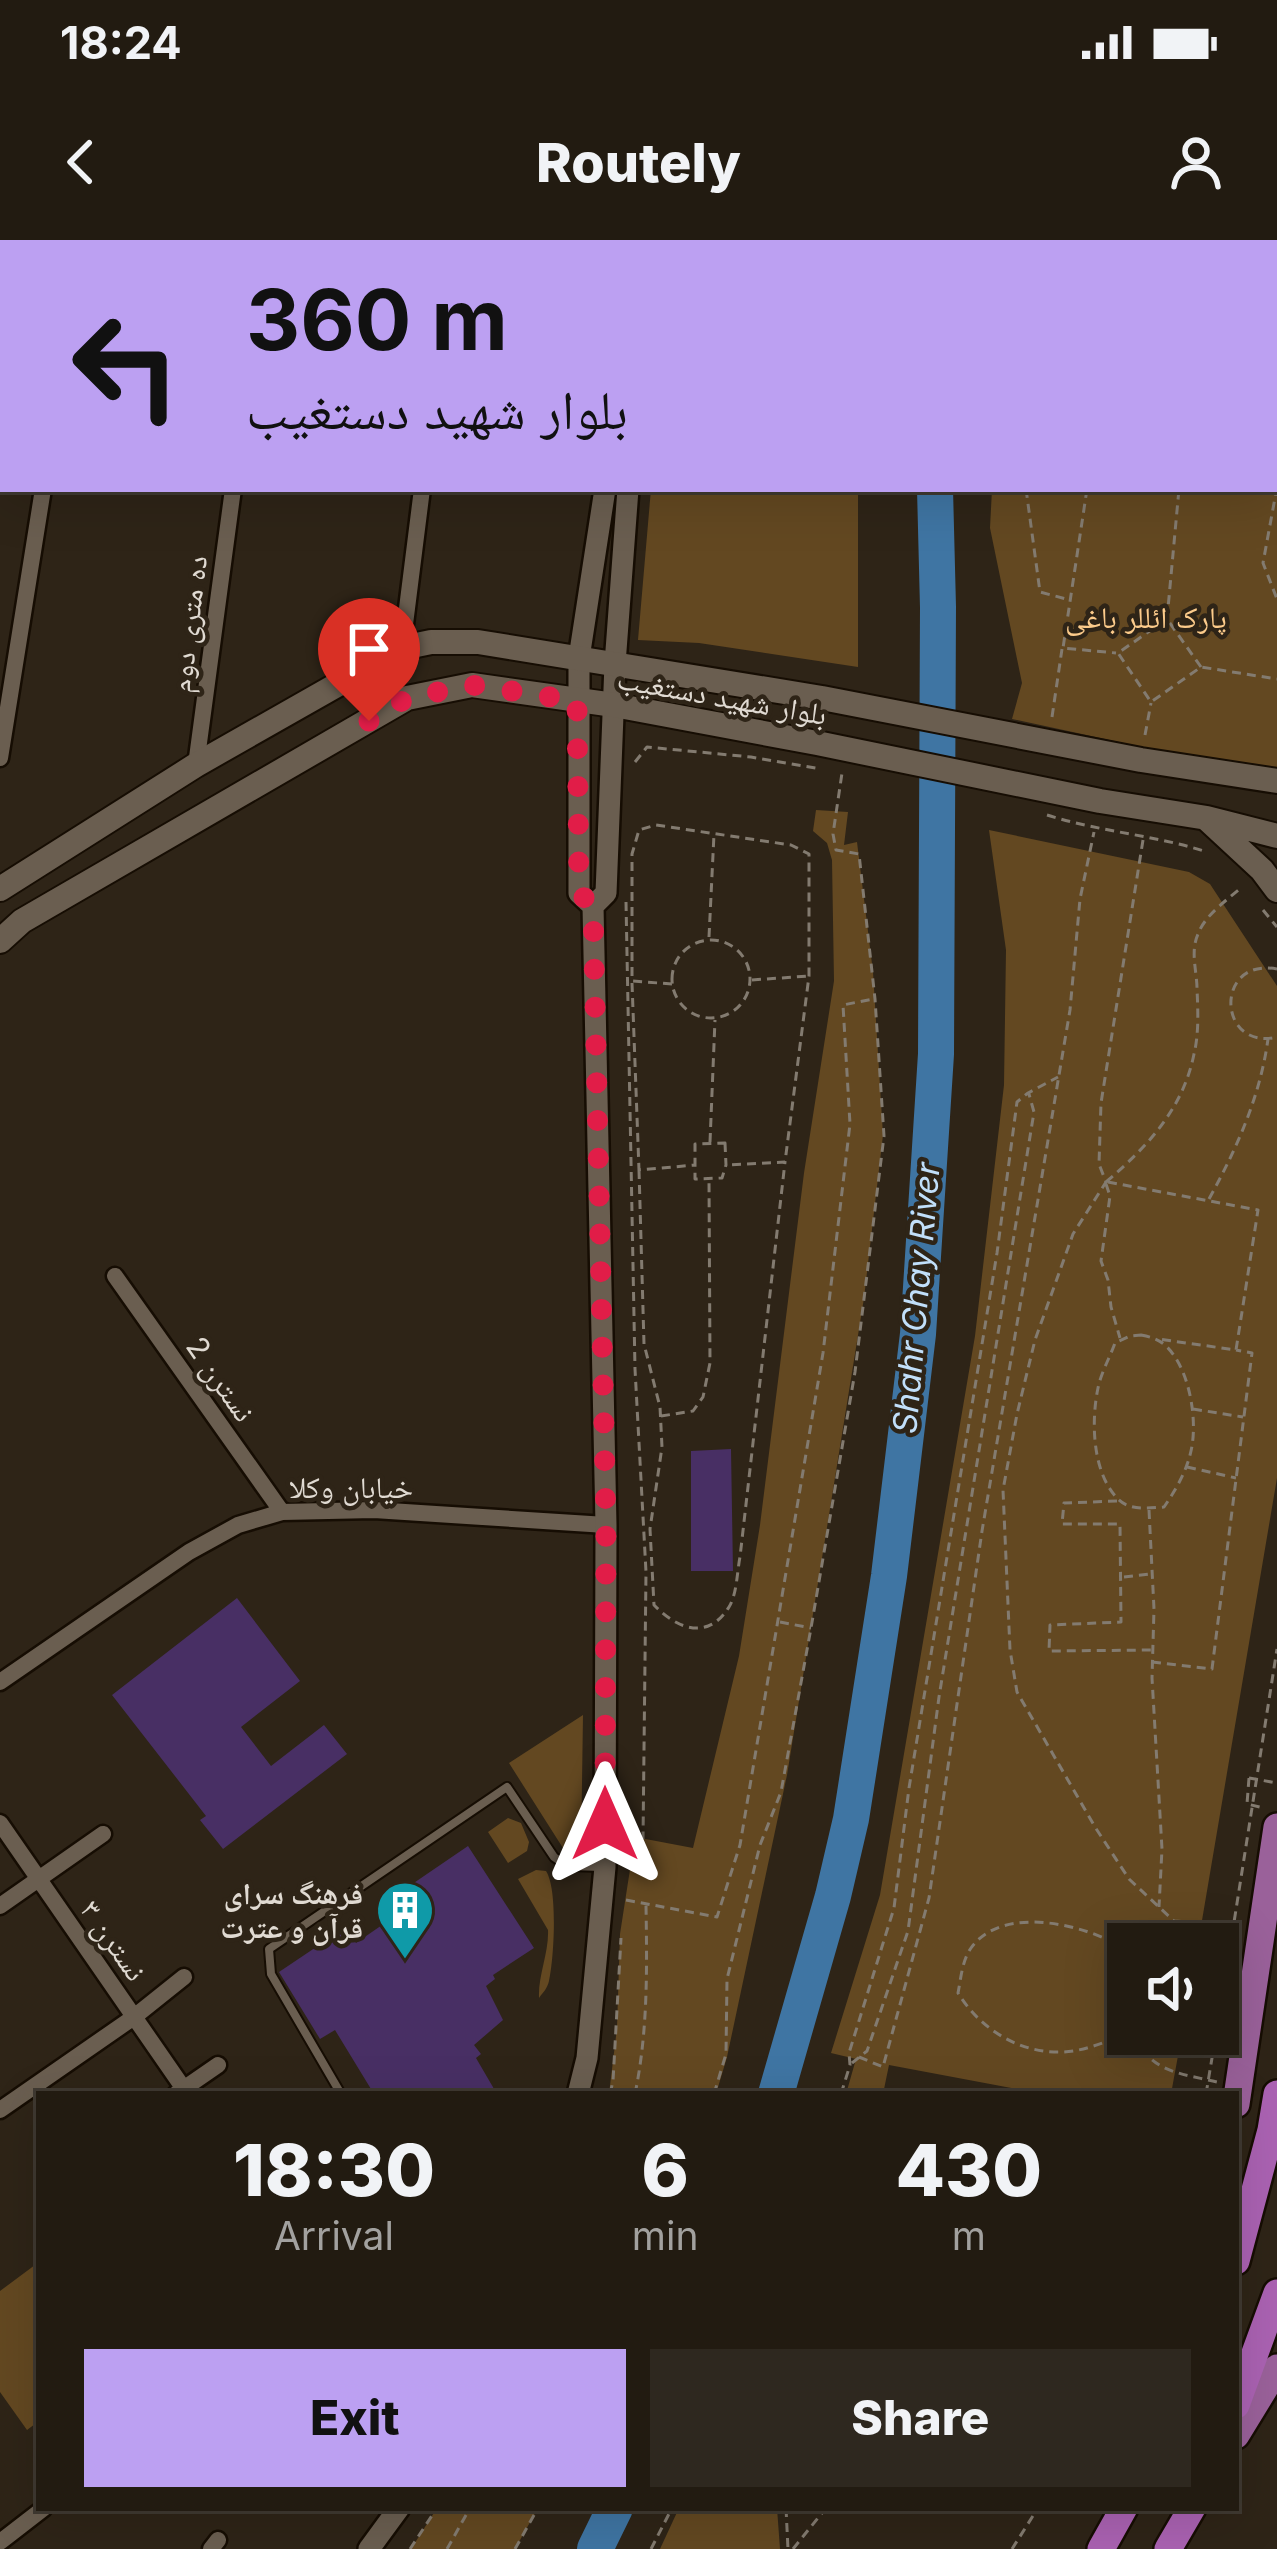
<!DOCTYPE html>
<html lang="en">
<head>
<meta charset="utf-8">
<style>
	:root { --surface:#221b11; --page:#2e281f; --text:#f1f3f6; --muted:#a2a19f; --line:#3f3931; --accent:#bca0f2 }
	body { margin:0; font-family:Inter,"Noto Naskh Arabic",sans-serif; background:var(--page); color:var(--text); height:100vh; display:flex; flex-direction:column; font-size:45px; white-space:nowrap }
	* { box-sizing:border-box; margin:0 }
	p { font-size:39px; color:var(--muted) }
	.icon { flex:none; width:66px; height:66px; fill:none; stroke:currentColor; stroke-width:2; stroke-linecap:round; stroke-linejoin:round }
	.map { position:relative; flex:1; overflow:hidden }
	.details { position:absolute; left:36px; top:1851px; width:1203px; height:420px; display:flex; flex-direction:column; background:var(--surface); border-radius:0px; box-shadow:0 12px 48px #0002,0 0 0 3px var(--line) }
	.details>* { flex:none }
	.guide { position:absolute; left:0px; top:0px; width:1278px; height:252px; box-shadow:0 12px 48px #0002,0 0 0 3px var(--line); background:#bca0f2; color:#111; overflow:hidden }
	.controls { position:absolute; left:1107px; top:1683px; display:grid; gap:24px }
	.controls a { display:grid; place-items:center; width:132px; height:132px; border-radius:0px; background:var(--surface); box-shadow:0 12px 48px #0002,0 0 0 3px var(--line); font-size:60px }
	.pin { position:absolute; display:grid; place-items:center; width:102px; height:102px; color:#fff; margin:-123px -51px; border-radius:50% 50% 50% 0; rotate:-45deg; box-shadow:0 0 12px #0007 }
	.pin .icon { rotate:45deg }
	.me { position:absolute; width:132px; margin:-66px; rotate:0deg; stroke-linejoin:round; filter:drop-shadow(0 0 9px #0008) }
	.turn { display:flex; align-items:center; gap:42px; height:252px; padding:0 48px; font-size:54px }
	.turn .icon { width:156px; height:156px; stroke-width:2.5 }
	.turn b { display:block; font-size:84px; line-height:102px }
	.eta { display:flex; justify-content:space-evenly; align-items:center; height:204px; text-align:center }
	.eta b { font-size:72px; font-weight:800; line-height:84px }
	.primary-button { display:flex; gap:24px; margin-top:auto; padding:24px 48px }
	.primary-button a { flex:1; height:138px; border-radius:0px; background:var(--accent); color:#111; font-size:48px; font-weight:800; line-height:138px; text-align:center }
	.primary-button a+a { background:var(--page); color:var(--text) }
	.status { display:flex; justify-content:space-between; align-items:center; height:84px; padding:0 60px; background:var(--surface); direction:ltr }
	.status svg { height:33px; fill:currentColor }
	header { display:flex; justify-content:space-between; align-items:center; height:156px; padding:0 48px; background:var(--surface); font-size:54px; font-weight:800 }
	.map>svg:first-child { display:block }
	.green { fill:#634821 }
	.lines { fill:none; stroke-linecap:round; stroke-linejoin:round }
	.river { stroke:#3f75a3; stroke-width:36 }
	.building { fill:#482f64 }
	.service-casing { stroke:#160d03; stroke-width:12 }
	.minor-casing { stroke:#160d03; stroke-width:21 }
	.tertiary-casing { stroke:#160d03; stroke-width:26 }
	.secondary-casing { stroke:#160d03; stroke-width:28 }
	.primary-casing { stroke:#160d03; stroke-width:32 }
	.trunk-casing { stroke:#160d03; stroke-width:32 }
	.path { stroke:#837b70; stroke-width:3; stroke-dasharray:9 6; stroke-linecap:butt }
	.service { stroke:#6a5e50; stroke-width:8 }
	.minor { stroke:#6a5e50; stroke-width:16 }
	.tertiary { stroke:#6a5e50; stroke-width:21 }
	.secondary { stroke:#6a5e50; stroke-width:24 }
	.primary { stroke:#9a619a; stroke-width:27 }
	.trunk { stroke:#aa62b2; stroke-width:27 }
	.path-bridge { stroke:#837b70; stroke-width:3; stroke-dasharray:9 6; stroke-linecap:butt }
	.route { stroke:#e11d48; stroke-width:21; stroke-dasharray:0 37.8 }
	.labels { text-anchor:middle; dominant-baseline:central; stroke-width:9; stroke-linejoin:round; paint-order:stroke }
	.park-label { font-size:30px; fill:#fccb8b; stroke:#2e2417 }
	.street-label { font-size:30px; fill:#e0dad2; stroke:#2e2417 }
	.poi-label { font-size:30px; font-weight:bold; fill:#e0dad2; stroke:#2e2417; text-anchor:end }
	.water-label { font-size:33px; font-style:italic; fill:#c1dffa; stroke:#2e2417 }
</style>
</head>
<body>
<div class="status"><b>18:24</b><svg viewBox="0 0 49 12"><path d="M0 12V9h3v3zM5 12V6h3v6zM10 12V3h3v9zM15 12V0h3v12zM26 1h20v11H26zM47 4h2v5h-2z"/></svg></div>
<header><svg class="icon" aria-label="back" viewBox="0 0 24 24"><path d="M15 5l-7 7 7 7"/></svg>Routely<svg class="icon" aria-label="person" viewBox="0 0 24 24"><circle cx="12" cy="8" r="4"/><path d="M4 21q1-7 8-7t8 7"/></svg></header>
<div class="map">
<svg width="1277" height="2309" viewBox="0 0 1277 2309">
	<rect width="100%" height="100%" fill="#2e2417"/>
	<path class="green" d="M1028,0H1277V530L1239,528L1012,479L1022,443L990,288L992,249H1275V3H1028Z
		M651,249H858V427L699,403L638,400Z
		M816,570L848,572L844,605L857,602L873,732L883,895L864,1058L787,1535L727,1817L716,1854H609L617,1788L620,1694L635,1597L693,1608L739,1416L760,1285L804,933L834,741L832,620L827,603L813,591Z
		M989,590L1189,632L1210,644L1277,746V1238L1198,1704H1128V1794H1182L1171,1854H1044L889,1825L883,1854H846L856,1819L831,1813L880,1655L975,1096L1004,845L1006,710Z
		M583,1475L581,1613L568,1616L509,1523Z
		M508,1578L521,1583L529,1602L527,1611L508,1623L488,1592Z
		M536,1630L546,1631C558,1649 554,1719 549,1741C547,1749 544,1751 539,1758C538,1735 549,1713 548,1690L518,1639Z
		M39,2022V2181L27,2190L0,2152V2051Z
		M437,2268H538L515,2309H411Z
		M679,2268H777L780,2309H660Z"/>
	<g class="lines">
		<path class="river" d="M929,0V3
			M776,1854L833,1656L851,1579L889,1336L918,1094L936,814L938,367L935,249
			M595,2309L615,2268"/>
	</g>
	<path class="building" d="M731,1209L733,1331H691V1211Z
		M237,1358L300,1441L241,1487L271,1526L324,1485L347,1514L223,1609L200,1580L206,1576L112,1455Z
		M468,1606L534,1708L493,1735L495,1739L486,1746L503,1780L474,1805L481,1814L476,1818L497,1854H374L335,1790L320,1799L279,1732L346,1687L356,1703L411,1665L402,1651Z"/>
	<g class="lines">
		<defs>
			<path id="service" d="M341,1854L271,1734L269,1709L507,1547L554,1617L567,1626L603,1627"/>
			<path id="minor" d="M211,0L230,3
				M83,3V0
				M265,3V0
				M453,3V0
				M402,408L422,249
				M0,518L43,249
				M196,525L233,249
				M115,1036L282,1272
				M0,1442L189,1312L238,1285L282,1272L374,1270L606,1285
				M0,1583L184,1849
				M0,1666L103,1594
				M176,1854L218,1825
				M0,1870L134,1777L184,1737
				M0,2302L44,2268
				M211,2309L218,2300"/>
			<path id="tertiary" d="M632,3V0
				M593,666L579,653V418L605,249
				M578,1854L587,1818L605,1627L606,1285L593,666L606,653L615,424L628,249
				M369,2309L399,2268"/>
			<path id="secondary" d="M1208,580L1262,630L1277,650
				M0,649L196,525L402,408L431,402H478L822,458L1141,520L1277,541
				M0,701L22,681L407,458L472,445L614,465L817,503L1100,561L1207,578L1277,596"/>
			<path id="primary" d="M1236,1864L1277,1587
				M1236,2195L1277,2128"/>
			<path id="trunk" d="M1236,2021L1271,1890L1277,1854
				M1236,2165L1277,2053
				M1101,2309L1124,2268
				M1168,2309L1192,2268"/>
		</defs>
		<use href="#service" class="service-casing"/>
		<use href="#minor" class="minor-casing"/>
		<use href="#tertiary" class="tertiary-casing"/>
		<use href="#secondary" class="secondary-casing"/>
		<use href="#primary" class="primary-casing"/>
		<use href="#trunk" class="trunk-casing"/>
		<path class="path" d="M1049,0L1050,3
			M1067,0V3
			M1104,3L1105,0
			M1140,3L1142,0
			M1241,3L1242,0
			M1275,241H1277
			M1277,247L1263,323L1277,359
			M1026,249L1040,352L1070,360
			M1087,249L1063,408L1116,413
			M1167,379L1179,249
			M1201,427L1167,379L1118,413L1151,462L1201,427L1277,439
			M1052,477L1062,409
			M1145,495L1151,463
			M635,522L647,507L751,517L821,529
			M1047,575C1100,592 1155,595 1207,612
			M1143,600L1101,863L1099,924L1106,942L1073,994L1035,1100L1017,1174L1003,1250L1010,1410L1017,1452L1095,1587L1129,1639L1174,1681L1238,1686
			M626,662L635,1129L646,1332L643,1599
			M1263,670L1277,687
			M709,697L714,594
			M672 739a39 39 0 1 1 78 0a39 39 0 1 1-78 0Z
			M1277,729C1214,717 1217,811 1277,797
			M752,740L809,736
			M632,743L639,930L695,925
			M672,744L632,741V614L639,590L656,585L791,605L809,614V736L785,922L726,925
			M710,902L715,780
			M725,903L726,925L722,938L695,939V904Z
			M639,930L644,1104L660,1167L662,1207L650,1289L654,1365C677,1389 708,1401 729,1367C737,1354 737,1332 740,1317L785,922
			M1106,942C1147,907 1183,869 1194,814C1199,794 1198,770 1197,749C1197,731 1190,712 1198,694C1205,675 1227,660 1242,647
			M1108,942L1258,970L1236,1110L1158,1099
			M1106,944L1110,956L1101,1021L1108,1040L1111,1067L1120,1098
			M1209,959C1237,908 1260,857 1268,799
			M1141,1095C1151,1097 1159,1099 1167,1107C1189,1129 1197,1176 1192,1206C1188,1229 1177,1248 1164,1267C1148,1268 1130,1271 1118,1259C1092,1233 1091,1181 1098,1148C1101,1133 1110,1117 1115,1103L1130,1096Z
			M1193,1169L1243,1177
			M661,1176L693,1171L703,1157L710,1123L709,939
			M1187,1227L1236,1238
			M1117,1261L1064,1263L1062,1284H1120L1121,1382L1050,1385L1049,1411L1153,1410
			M1149,1270L1154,1369L1152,1438L1162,1609L1159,1667
			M1124,1337L1150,1334
			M780,1382L811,1388
			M1152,1422L1212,1429L1252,1113L1236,1110
			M1249,1538L1247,1564L1264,1568
			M626,1660L717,1677L740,1605L823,1113L850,884L843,765L873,759
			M1162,1704L1173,1682
			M1128,1711C1090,1685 1003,1663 971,1708C962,1721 961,1738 958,1753C980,1789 1020,1814 1063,1812C1086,1811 1107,1801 1128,1793
			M1218,1784L1277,1409
			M1138,1794C1145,1832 1184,1834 1217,1842
			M859,1817L883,1827L929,1658L982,1291L1070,770L1080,659L1094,592
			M852,1823L867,1811L908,1691L939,1457L1034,872L1029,854
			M610,1854L613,1841L621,1698
			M635,1854C648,1791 647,1729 646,1665
			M714,1854L726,1814L727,1739L760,1605L781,1552L811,1388L855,1132L884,896L875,759L859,614L836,610L833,594L842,533
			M841,1854L850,1825L849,1813L894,1668L909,1548L997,1013L1017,862L1028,853L1058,837
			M1206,1854L1216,1794
			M786,2268L788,2309
			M410,2309L437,2268
			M447,2309L470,2268
			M515,2309L538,2268
			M651,2309L672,2268
			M793,2309L826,2268
			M1012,2309L1038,2268"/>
		<use href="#service" class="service"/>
		<use href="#minor" class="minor"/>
		<use href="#tertiary" class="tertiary"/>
		<use href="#secondary" class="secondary"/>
		<use href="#primary" class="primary"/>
		<use href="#trunk" class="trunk"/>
		<path class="path-bridge" d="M1249,1538L1277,1543"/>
	</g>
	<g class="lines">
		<path class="route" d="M369,481L407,458L472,445L577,461L579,653L593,666L594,714L606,1285L605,1584"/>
	</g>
	<defs>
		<symbol id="building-pin" viewBox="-11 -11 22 30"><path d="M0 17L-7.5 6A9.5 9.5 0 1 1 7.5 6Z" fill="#0f9aa8" stroke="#2e2417"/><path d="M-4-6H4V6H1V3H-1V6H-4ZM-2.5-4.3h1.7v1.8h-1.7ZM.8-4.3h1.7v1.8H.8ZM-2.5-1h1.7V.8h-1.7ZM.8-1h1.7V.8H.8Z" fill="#fff"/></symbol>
	</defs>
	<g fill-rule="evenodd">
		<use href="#building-pin" x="372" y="1637" width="66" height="90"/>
	</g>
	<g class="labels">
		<g class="park-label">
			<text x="1146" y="377">پارک ائللر باغی</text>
		</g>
		<g class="street-label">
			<text transform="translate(188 384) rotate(-83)">ده متری دوم</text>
			<text transform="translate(722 456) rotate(10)">بلوار شهید دستغیب</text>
			<text transform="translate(221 1139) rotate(55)">نسترن 2</text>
			<text x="351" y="1247">خیابان وکلا</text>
			<text transform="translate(114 1700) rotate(55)">نسترن ۳</text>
		</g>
		<g class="poi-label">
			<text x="363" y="1653">فرهنگ سرای<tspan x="363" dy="34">قرآن و عترت</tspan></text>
		</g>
		<g class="water-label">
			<text transform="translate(916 1058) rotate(-85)">Shahr Chay River</text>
		</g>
	</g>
</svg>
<div class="controls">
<a><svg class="icon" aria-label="sound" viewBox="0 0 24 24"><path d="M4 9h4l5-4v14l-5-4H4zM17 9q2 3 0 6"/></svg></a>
</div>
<div class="pin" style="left:369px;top:481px;background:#d93025"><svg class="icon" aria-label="arrive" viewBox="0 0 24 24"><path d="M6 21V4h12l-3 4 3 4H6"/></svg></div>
<svg class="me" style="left:605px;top:1584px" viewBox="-20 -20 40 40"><path d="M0-17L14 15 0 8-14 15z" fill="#e11d48" stroke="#fff" stroke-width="4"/></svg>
<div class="guide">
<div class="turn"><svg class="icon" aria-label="left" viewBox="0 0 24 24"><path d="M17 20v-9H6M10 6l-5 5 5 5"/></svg><div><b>360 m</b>بلوار شهید دستغیب</div></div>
</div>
<section class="details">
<div class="eta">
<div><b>18:30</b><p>Arrival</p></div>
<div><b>6</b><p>min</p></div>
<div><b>430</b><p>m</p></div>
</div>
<div class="primary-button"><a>Exit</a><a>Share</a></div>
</section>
</div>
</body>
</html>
